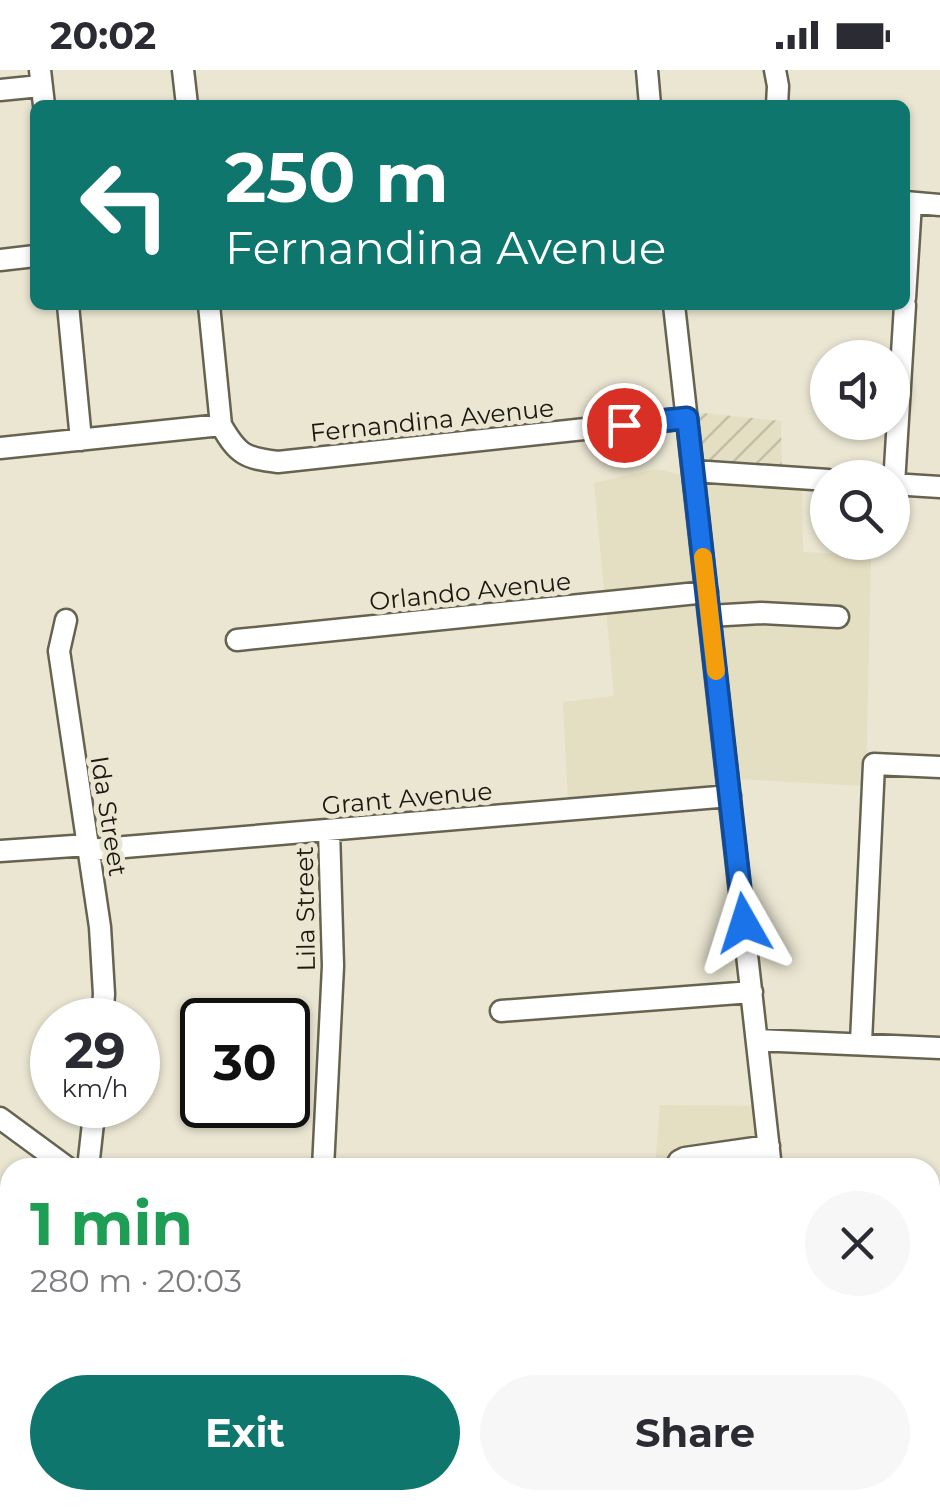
<!DOCTYPE html>
<html lang="en">
<head>
<meta charset="utf-8">
<style>
	:root { --surface:#fff; --page:#f7f7f7; --text:#2b2b33; --muted:#7c7c81; --accent:#0f766e }
	body { margin:0; font-family:Montserrat,sans-serif; background:var(--page); color:var(--text); height:100vh; display:flex; flex-direction:column; font-size:38px; white-space:nowrap }
	* { box-sizing:border-box; margin:0 }
	p { font-size:32px; color:var(--muted) }
	.icon { flex:none; width:55px; height:55px; fill:none; stroke:currentColor; stroke-width:2; stroke-linecap:round; stroke-linejoin:round }
	.map { position:relative; flex:1; overflow:hidden }
	.details { position:absolute; left:0px; top:1088px; width:940px; height:352px; display:flex; flex-direction:column; background:var(--surface); border-radius:30px 30px 0 0; box-shadow:0 2px 8px #0004 }
	.details>* { flex:none }
	.top-card { position:absolute; left:30px; top:30px; width:880px; height:210px; border-radius:15px; box-shadow:0 2px 8px #0004; background:#0f766e; color:#fff; overflow:hidden }
	.controls { position:absolute; left:810px; top:270px; display:grid; gap:20px }
	.controls a { display:grid; place-items:center; width:100px; height:100px; border-radius:50%; background:var(--surface); box-shadow:0 2px 8px #0004; font-size:50px }
	.speed { position:absolute; left:30px; top:928px; display:flex; gap:20px; font-size:50px; font-weight:700; text-align:center }
	.speed>* { display:grid; place-content:center; width:130px; height:130px; border-radius:50%; background:var(--surface); box-shadow:0 2px 8px #0004; line-height:1 }
	.speed small { font-size:25px; font-weight:400 }
	.speed .limit { border:5px solid #111; border-radius:15px; background:#fff; color:#111 }
	.pin { position:absolute; display:grid; place-items:center; width:85px; height:85px; color:#fff; margin:-42px; border:5px solid #fff; border-radius:50%; box-shadow:0 2px 10px #0007 }
	.me { position:absolute; width:110px; margin:-55px; rotate:354deg; stroke-linejoin:round; filter:drop-shadow(0 0 8px #0008) }
	.turn { display:flex; align-items:center; gap:35px; height:210px; padding:0 30px; font-size:45px }
	.turn .icon { width:130px; height:130px; stroke-width:2.5 }
	.turn b { display:block; font-size:70px; line-height:85px }
	.round { display:grid; place-items:center; flex:none; width:105px; height:105px; border-radius:52px; background:var(--page) }
	.overview { display:flex; align-items:center; justify-content:space-between; height:170px; padding:0 30px }
	h1 { font-size:60px; font-weight:700; line-height:75px; color:#1e9e55 }
	.button { display:flex; gap:20px; margin-top:auto; padding:20px 30px }
	.button a { flex:1; height:115px; border-radius:60px; background:var(--accent); color:#fff; font-size:40px; font-weight:700; line-height:115px; text-align:center }
	.button a+a { background:var(--page); color:var(--text) }
	.status { display:flex; justify-content:space-between; align-items:center; height:70px; padding:0 50px; background:var(--surface); direction:ltr }
	.status svg { height:28px; fill:currentColor }
	.map>svg:first-child { display:block }
	.built { fill:#e4dec2 }
	.industrial { fill:url(#industrial-furrows) }
	.lines { fill:none; stroke-linecap:round; stroke-linejoin:round }
	.minor-casing { stroke:#676351; stroke-width:25 }
	.minor { stroke:#fff; stroke-width:20 }
	.route-casing { stroke:#114b97; stroke-width:25 }
	.route { stroke:#1a73e8; stroke-width:18 }
	.slow { stroke:#f59e0b; stroke-width:18 }
	.labels { text-anchor:middle; dominant-baseline:central; stroke-width:10; stroke-linejoin:round; paint-order:stroke }
	.street-label { font-size:25px; fill:#191811; stroke:#ebe6d2 }
</style>
</head>
<body>
<div class="status"><b>20:02</b><svg viewBox="0 0 49 12"><path d="M0 12V9h3v3zM5 12V6h3v6zM10 12V3h3v9zM15 12V0h3v12zM26 1h20v11H26zM47 4h2v5h-2z"/></svg></div>
<div class="map">
<svg width="940" height="1439" viewBox="0 0 940 1439">
	<defs>
		<pattern id="industrial-furrows" width="10" height="10" patternUnits="userSpaceOnUse" patternTransform="scale(2.5)"><rect width="10" height="10" fill="#e4dec2"/><path d="M-1 1l2-2M0 10L10 0M9 11l2-2" fill="none" stroke="#c3bea6"/></pattern>
	</defs>
	<rect width="100%" height="100%" fill="#ebe6d2"/>
	<path class="built" d="M656,399L702,410L802,414L803,482L871,485L866,716L735,709V721L568,733L563,632L614,626L594,413Z
		M660,1035L771,1036L778,1097L655,1098Z
		M0,1266L10,1268V1427H0Z
		M72,1430H930L940,1439H300Z"/>
	<path class="industrial" d="M693,342L781,351L782,413L702,410Z"/>
	<g class="lines">
		<defs>
			<path id="minor" d="M40,0L44,35
				M183,0L187,35
				M647,0L650,35
				M775,0L778,16L777,35
				M0,20L40,16
				M905,132L940,135
				M0,190L35,186
				M905,228L911,133
				M68,235L81,370
				M209,235L221,355C238,385 245,388 278,392L687,348
				M674,235L771,1098
				M0,378L221,355
				M693,401L828,410
				M892,414L940,417
				M894,414L905,235
				M709,546L761,543L838,547
				M66,550L59,581L100,857L104,924L102,950
				M237,570L707,522
				M89,780L730,726
				M0,781L88,775
				M501,941L752,922
				M757,970L940,978
				M861,972L874,694L940,697
				M0,1048L68,1098
				M88,1098L95,1035
				M323,1098L333,896L329,760
				M676,1098L679,1091L685,1088L769,1076
				M930,1367L939,1258
				M369,1430L371,1439
				M692,1430V1439
				M811,1430L813,1439
				M28,1439L29,1430
				M173,1439L174,1430
				M306,1439V1430
				M410,1439L411,1430
				M551,1439L552,1430
				M620,1439L621,1430
				M729,1439L730,1430
				M889,1439V1430
				M930,1439L933,1400"/>
		</defs>
		<use href="#minor" class="minor-casing"/>
		<use href="#minor" class="minor"/>
	</g>
	<g class="lines">
		<defs>
			<path id="route" d="M624,355L687,348L744,853"/>
		</defs>
		<use href="#route" class="route-casing"/>
		<use href="#route" class="route"/>
		<path class="slow" d="M703,487L716,601"/>
	</g>
	<g class="labels">
		<g class="street-label">
			<text transform="translate(432 350) rotate(-6)">Fernandina Avenue</text>
			<text transform="translate(470 521) rotate(-6)">Orlando Avenue</text>
			<text transform="translate(407 728) rotate(-5)">Grant Avenue</text>
			<text transform="translate(109 746) rotate(81)">Ida Street</text>
			<text transform="translate(305 839) rotate(-91)">Lila Street</text>
		</g>
	</g>
</svg>
<div class="controls">
<a><svg class="icon" aria-label="sound" viewBox="0 0 24 24"><path d="M4 9h4l5-4v14l-5-4H4zM17 9q2 3 0 6"/></svg></a>
<a><svg class="icon" aria-label="search" viewBox="0 0 24 24"><circle cx="10" cy="10" r="6"/><path d="M15 15l6 6"/></svg></a>
</div>
<div class="speed"><div>29<small>km/h</small></div><div class="limit">30</div></div>
<div class="pin" style="left:624px;top:355px;background:#d93025"><svg class="icon" aria-label="arrive" viewBox="0 0 24 24"><path d="M6 21V4h12l-3 4 3 4H6"/></svg></div>
<svg class="me" style="left:744px;top:853px" viewBox="-20 -20 40 40"><path d="M0-17L14 15 0 8-14 15z" fill="#1a73e8" stroke="#fff" stroke-width="4"/></svg>
<div class="top-card">
<div class="turn"><svg class="icon" aria-label="left" viewBox="0 0 24 24"><path d="M17 20v-9H6M10 6l-5 5 5 5"/></svg><div><b>250 m</b>Fernandina Avenue</div></div>
</div>
<section class="details">
<div class="overview"><div><h1>1 min</h1><p>280 m · 20:03</p></div><a class="round"><svg class="icon" aria-label="close" viewBox="0 0 24 24"><path d="M6 6l12 12M18 6L6 18"/></svg></a></div>
<div class="button"><a>Exit</a><a>Share</a></div>
</section>
</div>
</body>
</html>
